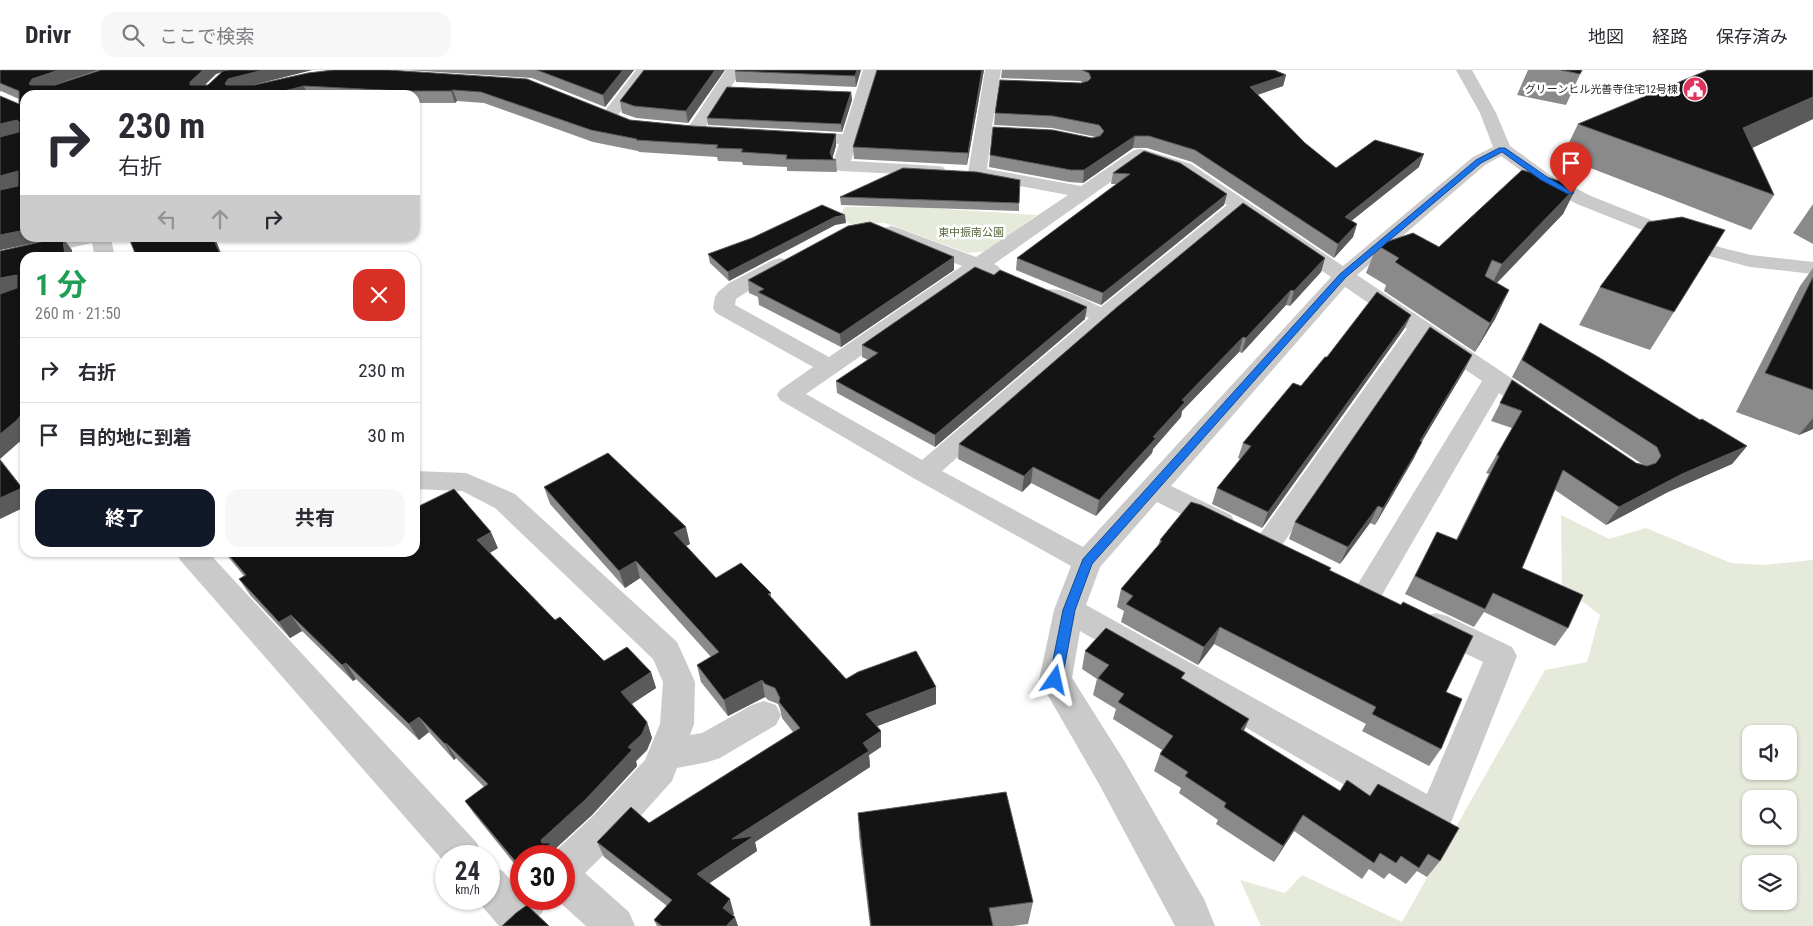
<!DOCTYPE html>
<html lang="ja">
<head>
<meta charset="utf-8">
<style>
	:root { --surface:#fff; --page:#f7f7f7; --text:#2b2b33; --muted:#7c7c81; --line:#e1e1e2; --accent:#111827 }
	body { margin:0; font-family:"Roboto Condensed","Noto Sans JP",sans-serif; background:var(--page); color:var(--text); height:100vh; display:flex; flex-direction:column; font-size:19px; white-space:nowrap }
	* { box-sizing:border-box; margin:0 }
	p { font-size:16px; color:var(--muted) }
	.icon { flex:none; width:28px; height:28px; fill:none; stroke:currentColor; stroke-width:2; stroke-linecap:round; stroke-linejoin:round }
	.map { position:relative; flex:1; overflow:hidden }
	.drawer { position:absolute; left:20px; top:182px; width:400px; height:305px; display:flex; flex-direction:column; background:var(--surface); border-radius:15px; box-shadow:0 1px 4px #0004 }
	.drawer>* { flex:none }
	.hud { position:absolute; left:20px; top:20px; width:400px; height:152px; border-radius:15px; box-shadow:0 1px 4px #0004; background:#fff; color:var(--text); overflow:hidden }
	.buttons { position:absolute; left:1742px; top:655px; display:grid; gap:10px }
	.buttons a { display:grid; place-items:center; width:55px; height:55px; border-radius:10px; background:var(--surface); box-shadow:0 1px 4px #0004; font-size:25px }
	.speed { position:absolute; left:435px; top:775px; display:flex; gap:10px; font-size:25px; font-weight:700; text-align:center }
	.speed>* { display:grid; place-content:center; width:65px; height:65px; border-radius:50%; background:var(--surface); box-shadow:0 1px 4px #0004; line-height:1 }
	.speed small { font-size:12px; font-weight:400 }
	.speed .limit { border:8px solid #d22; background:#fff; color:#111 }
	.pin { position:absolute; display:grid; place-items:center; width:42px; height:42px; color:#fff; margin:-51px -21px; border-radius:50% 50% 50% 0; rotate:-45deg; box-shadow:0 0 5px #0007 }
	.pin .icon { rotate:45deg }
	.me { position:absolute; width:55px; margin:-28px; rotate:11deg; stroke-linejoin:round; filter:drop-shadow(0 0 4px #0008) }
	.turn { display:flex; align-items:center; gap:18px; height:105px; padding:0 15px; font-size:22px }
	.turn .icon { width:65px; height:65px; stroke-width:2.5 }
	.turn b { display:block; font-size:35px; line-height:42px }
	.lanes { display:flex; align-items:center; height:48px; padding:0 15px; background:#0003; justify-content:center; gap:25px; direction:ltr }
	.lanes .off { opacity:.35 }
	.round { display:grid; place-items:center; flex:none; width:52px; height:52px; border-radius:15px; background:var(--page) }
	.summary { display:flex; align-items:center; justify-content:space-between; height:85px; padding:0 15px }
	h1 { font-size:30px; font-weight:700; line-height:38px; color:#1e9e55 }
	.primary-button { display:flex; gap:10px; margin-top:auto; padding:10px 15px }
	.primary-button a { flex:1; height:58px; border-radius:15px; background:var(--accent); color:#fff; font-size:20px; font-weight:700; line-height:58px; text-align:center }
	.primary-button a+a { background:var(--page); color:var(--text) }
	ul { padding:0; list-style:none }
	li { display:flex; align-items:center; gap:15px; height:65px; padding:0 15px; border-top:1px solid var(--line) }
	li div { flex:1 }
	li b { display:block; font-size:19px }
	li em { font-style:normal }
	header { display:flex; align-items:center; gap:30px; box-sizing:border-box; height:70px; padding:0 25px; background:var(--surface); border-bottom:1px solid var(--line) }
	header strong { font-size:24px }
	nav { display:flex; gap:28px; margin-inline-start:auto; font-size:18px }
	.search { width:350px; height:45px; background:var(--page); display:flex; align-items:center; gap:12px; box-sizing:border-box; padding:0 18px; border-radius:15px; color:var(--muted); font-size:19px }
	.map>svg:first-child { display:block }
	.green { fill:#e5eada; fill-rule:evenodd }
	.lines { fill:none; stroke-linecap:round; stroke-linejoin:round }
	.minor { fill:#cacaca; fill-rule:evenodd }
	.wall { fill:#8a8a8a; fill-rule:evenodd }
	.shaded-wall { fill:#5a5a5a }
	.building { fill:#141414; stroke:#5a5a5a }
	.route { fill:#1a73e8; stroke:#114b97 }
	.labels { text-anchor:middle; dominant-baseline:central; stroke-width:5; stroke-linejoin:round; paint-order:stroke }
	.far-poi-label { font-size:11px; fill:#2d2d2d; stroke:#fff; text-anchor:end }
	.far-park-label { font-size:11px; fill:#57663c; stroke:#fff }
</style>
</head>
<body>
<header>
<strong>Drivr</strong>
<div class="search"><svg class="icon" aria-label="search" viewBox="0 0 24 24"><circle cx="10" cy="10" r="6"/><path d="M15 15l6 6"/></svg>ここで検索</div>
<nav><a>地図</a><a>経路</a><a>保存済み</a></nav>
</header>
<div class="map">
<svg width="1813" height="856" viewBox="0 0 1813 856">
	<rect width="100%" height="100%" fill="#fff"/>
	<path class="green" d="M845,137H914L1037,145L987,181L968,183L885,153L850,154L839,146Z
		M1561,445L1609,469L1646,458L1731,493L1764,495L1813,490V856H1261L1240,810L1285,823L1302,805L1402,852L1545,600L1587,592L1600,545L1562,516ZM1751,664H1789V701H1751ZM1751,729H1789V766H1751ZM1751,794H1789V831H1751Z"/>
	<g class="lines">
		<path class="minor" d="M636,0H652L615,49H603L601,46Z
			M726,0H742L700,65H688L686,61Z
			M863,0H879L851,91L937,96L943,97L946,101L943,105L937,106L841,101L835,100L832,96L839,74L793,72L790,68L793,64L799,63L843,64Z
			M985,0H1001L992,57L1031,59L1037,60L1039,64L1037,68L1031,69L991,67L987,99L1081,116L1134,80L1140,79L1146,80L1191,94L1343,196L1473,87L1493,77L1480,43L1456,0H1472L1496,43L1510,76L1550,105L1591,126L1719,177L1751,185L1813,192V204L1750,197L1705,185L1577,134L1538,113L1501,86L1485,95L1357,205L1547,332L1550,338L1547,344C1528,348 1514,333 1499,323L1379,530L1368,534L1357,530L1353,522L1482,311L1422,270L1278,481L1268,485L1258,481L1254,474L1258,467L1407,259L1345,217L1171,416L1231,445L1235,452L1231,459L1221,462L1211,459L1157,432L1100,497L1086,535L1427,724L1483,592L1425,564L1420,555L1425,546L1436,543L1447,546L1512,577L1517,586L1448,760L1435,765L1422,760L1080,561L1072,608L1125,692L1204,829L1215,856H1175L1099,714L1039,610L1054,540L1071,496L915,409L780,330L777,325L780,320L813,297L716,243L713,238L715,227L718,222L729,213L773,190L780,188L787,190L790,194L787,198L745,223L736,229L735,235L829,287L962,196L884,166L881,162L884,158L891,156L898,158L976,187L1068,125L977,108L971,107L968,103ZM1142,90L1179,102L1227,135L1101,237C1085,230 1062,216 1044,220L1041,225L1044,230L1089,248L922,390L806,324L980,203L991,206L998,204L1001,200L998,196L994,194ZM1239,144L1331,207L1083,477L942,401L1112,251Z
			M64,168H111L115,188H95L92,173L0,194V182Z
			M415,401L466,403L515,424L677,572L695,612L694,654L690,665L702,663L752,635L764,631L776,635L781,645L776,655L720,688L708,692L677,698L672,711L619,770L585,803L629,842L635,856H586L556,829H564V786H550L593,746L645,690L660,654L663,612L653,589L495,438L462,421L415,419Z
			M176,482H208L477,773L483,786H446V794L180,490Z
			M489,795L503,801L515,815L521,812V829H547L542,843L527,856H499L476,829H489Z"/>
	</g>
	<path class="wall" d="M0,0L54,15L101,0H317H312L252,15L388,0L630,50L836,76L832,88L836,90L837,102L787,101V97L743,95L742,92L718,91L717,87L639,82L638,81L593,72L484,33L457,31L455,33H415V25H25L57,168L0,180V26L19,34V29L1,21L0,22ZM222,2L208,15H204L216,4Z
		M405,0H634L605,37L532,8Z
		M725,0L688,53L636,48L622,43L620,31Z
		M861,0L856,17L736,12L735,1Z
		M877,0H984L967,95L854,89L853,77Z
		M1002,0H1274L1286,5L1283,16L1258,25L1305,73L1336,98L1419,97L1351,151L1357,154L1353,167L1334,188L1192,92L1147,78H1133L1083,113L1069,112L989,97L990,85L1096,67L1052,58L994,55L995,43L1084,13L1080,11L1001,8Z
		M1528,0H1582L1566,35L1517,25Z
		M851,22L852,30L842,62L708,55L707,48Z
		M1813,49L1752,78L1774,125L1751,160L1562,87L1578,54Z
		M1144,81L1227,124L1224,135L1101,235L1016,200L1017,188L1116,114H1111L1113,103Z
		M1577,116L1563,144L1497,213L1509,220L1495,249L1475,282L1384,221L1386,215L1366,203L1377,175L1439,177Z
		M840,127L1019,133V141L841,135Z
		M1813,134V174L1793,163Z
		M846,153L835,155L729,211L710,193L708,184L752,168Z
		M1325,188L1321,202L1290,236L1286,235L1242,283L1239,282L1182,341L1181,347L1153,379L1152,383L1096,446L1031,413L1022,422L958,389L959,374Z
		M1813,198V359L1799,365L1736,342L1800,216Z
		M954,200L841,277L759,235L758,227L749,223L748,210Z
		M1600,217L1674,242L1650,280L1579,255Z
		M1411,245L1404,259L1262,458L1212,434L1217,418L1240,389L1238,388L1243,373L1301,316L1327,287Z
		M1085,249L935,377L837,323L836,311L868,290L862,287V275Z
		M1540,253L1700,350L1747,376L1732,394L1668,422L1606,455L1555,420L1522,498L1568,558L1555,576L1484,542L1474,557L1405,524L1437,462L1456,470L1489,404L1486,403L1512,358L1491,351L1512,310L1636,393L1642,394L1512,307Z
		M1472,285L1464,301L1421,373L1414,388L1375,455L1370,453L1340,494L1289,469L1295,452Z
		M544,417L690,474L686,476L716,508L771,523V527L846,609L936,634L877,656L881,661V677L869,685L870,697L755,772L757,781L710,813L734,844L733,845L738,856H657L654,850L667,836L604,787L597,772L649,753L793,662L782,648L780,639L778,634L768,630L765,627L728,646L701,612L697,595L711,587L640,508L625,518L550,434Z
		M1160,470L1331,498L1330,501L1446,622L1441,679L1429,696L1362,661L1366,654L1214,574L1198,595L1121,552L1124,541L1117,537L1121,519L1158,476Z
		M498,478L490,483L555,550L604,591L651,602L656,618L632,634L647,652L652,668L647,680L636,691L637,696L592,745L554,780L521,786V802L475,745L465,731L484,717L456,688L454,690L429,662L419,670L356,609L353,611L302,561L290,568L250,525L239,509L244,506L224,482H415Z
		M1085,581L1183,609L1249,649L1244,661L1440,791L1427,807L1417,801L1406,814L1389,803L1384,809L1369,799L1362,809L1294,761L1274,792L1216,754L1218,750L1179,723L1181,718L1154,701L1160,684L1162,680L1113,649L1116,639L1093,625L1097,609L1082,599Z
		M858,743L1033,832L1028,854L1013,856H870L859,766Z"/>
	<path class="shaded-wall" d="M59,0H99L39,20L29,14L32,9Z
		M203,0H229L216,4L196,24L190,15V12Z
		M263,0H312L234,20L225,14L228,9Z
		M623,0H634L605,37L603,25Z
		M715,0H725L688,53L686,41Z
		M857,0H861L856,17L855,6Z
		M982,0H984L967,95L968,83Z
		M1286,5L1283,16L1247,28L1250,17Z
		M304,16L308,25H268Z
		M453,20L457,31L455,33L451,21Z
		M851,22L852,30L842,62L841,54Z
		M1813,27V49L1723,92L1743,58Z
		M17,50L25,62L0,68V54Z
		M836,64V76L832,90L830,83Z
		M1135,66L1133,78L1083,113L1084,100Z
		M1424,84L1419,97L1340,160L1345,147Z
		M18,101L25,114L0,120V106Z
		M1577,116L1563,144L1488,222L1502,194Z
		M1227,124L1224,135L1101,235L1103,223Z
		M845,145L846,153L835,155L729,211L728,202L835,147Z
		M1357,154L1353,167L1334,188L1338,174Z
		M25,160V168H57L0,180V165Z
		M63,168L72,180V188H65Z
		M213,168H215L223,188H222Z
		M954,187V200L841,277L840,264Z
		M1325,188L1321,202L1290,236L1294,221Z
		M17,205L25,217L0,224V208Z
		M1291,220L1286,235L1242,283L1246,268Z
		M1509,220L1495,249L1475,282L1490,253Z
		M1087,237L1085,249L935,377V365Z
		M1411,245L1404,259L1262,458L1268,442Z
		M1243,267L1239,282L1182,341L1181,347L1153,379L1152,383L1096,446L1099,430L1153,367L1182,330Z
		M1472,285L1464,301L1421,373L1414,388L1375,455L1383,438L1420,371Z
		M25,340V367L0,389V364Z
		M1813,348V359L1799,365Z
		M1747,376L1732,394L1668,422L1606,455L1619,437L1682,404Z
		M0,389L25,421V437L0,449Z
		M1033,397L1031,413L1022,422L1024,406Z
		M1378,436L1370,453L1340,494L1348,477Z
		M686,457L690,474L678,480L674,463Z
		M491,462L498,478L484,486L477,470Z
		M636,491L640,508L625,518L619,501Z
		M291,545L302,561L290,568L279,552Z
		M1220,557L1214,574L1198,595L1204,577Z
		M346,593L356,609L353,611L342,595Z
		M651,602L656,618L627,637L621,622Z
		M762,610L765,627L728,646L724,630Z
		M936,617V634L867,660L866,644Z
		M419,647L429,662L419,670L409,654Z
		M1249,649L1241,666V659Z
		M647,652L652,668L647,680L636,691L637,696L592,745L554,780L557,786H536L541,770L628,677Z
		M881,661V677L869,685L870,697L755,772L757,781L702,818L697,804L732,769L863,673Z
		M446,673L456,688L454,690L445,674Z
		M1303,745L1294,761L1274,792L1283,776Z
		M730,829L734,844L727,852L723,838Z
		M735,847L738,856H728L727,855Z"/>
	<path class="building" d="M0,0H59L32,9L29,14L31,15H55L101,0H203L190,12V15H208L223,1L229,0H263L228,9L225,14L227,15H254L308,3L333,0H388L527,9L630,50L692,56L836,64L830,83L833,89L836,90L786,89L787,85L741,82L743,79L716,78L718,75L636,70L637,69L591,60L481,22L453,20L451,21H402L304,16L268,25H25V160L0,165V120L18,116V101L0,106V67L19,62V52L17,50L0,54V26L19,34V21L0,13Z
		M537,0H623L603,25Z
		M644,0H715L686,41L634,36L620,31Z
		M736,0H857L855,6L735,1Z
		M877,0H982L968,83L853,77Z
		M1082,0H1274L1286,5L1250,17L1305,73L1336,98L1375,70L1424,84L1345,147L1357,154L1338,174L1195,80L1149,66H1135L1084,100H1071L990,85L993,57L1053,60L1092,68L1100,66L1104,61L1099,55L1053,46L995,43L1000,10L1081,13L1088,11L1091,8L1089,3Z
		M1561,0H1582L1580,4Z
		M1708,0H1813V27L1743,58L1774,125L1578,54Z
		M727,17L851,22L841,54L707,48Z
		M1144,81L1180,93L1227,124L1103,223L1017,188L1130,104L1113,103Z
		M903,98L977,102L1020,110L1019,133L840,127Z
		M1522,100L1577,116L1502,194L1492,190L1485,206L1509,220L1490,253L1395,192L1399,188L1377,175L1413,163L1439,177Z
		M1243,133L1325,188L1294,221L1291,220L1246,268L1243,267L1182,330L1185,332L1153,367L1156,368L1099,430L1033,397L1024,406L959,374L1116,238Z
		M822,135L845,145L835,147L728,202L708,184L752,168Z
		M1682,147L1725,160L1674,242L1600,217L1648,152Z
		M870,152L954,187L840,264L758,222L764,219L748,210L848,156Z
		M58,168H63L65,188H25V340L16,351L0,364V224L17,218V205L0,208V181Z
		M129,168H213L222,188H137Z
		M975,197L994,205L1000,200L1087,237L935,365L836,311L878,283L862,275Z
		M1813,207V320L1765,303Z
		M1377,222L1411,245L1268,442L1217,418L1251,376L1243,373L1293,313L1301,316L1325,287H1327Z
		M1540,253L1600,288L1700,350L1702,349L1747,376L1682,404L1619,437L1563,400L1522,498L1583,525L1568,558L1493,523L1485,539L1415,506L1437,462L1457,470L1499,386L1497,385L1522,341L1500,333L1512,310L1636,393L1647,396L1656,393L1661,386L1657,377L1522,290Z
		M1430,257L1472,285L1420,371L1422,372L1383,438L1378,436L1348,477L1295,452Z
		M608,383L686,457L674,463L716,508L741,493L771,523L768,524L846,609L858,602L916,581L936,617L866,644L881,661L863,673L869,681L732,769L754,766L697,804L730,829L723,838L735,847L727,855L728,856H662L654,850L672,830L597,772L631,737L649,753L800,658L779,632L780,628L775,618L765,614L762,610L724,630L697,595L719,582L636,491L619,501L544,417Z
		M0,390L22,418L0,428Z
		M454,419L491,462L477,470L555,550L560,547L604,591L627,577L651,602L621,622L647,652L642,664L628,677L632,680L585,730L541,770L542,773H551L536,786H521V798L465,731L488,714L446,673L445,674L419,647L409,654L346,593L342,595L291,545L279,552L239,509L246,505L226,482H415V438Z
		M1191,432L1201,435L1331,498L1329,500L1401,535L1403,532L1473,566L1446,622L1462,629L1441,679L1372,644L1376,637L1220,557L1204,577L1126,534L1133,526L1121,519L1162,471L1160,470Z
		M1106,558L1185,603L1181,608L1249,649L1241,659L1340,721L1347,710L1370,726L1378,714L1459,758L1440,791L1428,784L1419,798L1401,786L1396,793L1380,783L1374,793L1303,745L1283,776L1224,737L1226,733L1185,706L1188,702L1160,684L1173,666L1118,632L1124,624L1098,608L1109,595L1085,581Z
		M1006,722L1033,832L989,838L993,856H871L858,743Z
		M527,835L549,856H502L516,843Z"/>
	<path class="route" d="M1499,78H1505L1547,107L1574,123L1568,124L1541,110L1502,82L1481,93L1346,207L1092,494L1075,540L1062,610L1060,614L1055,615L1051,614L1049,610L1063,540L1083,489L1340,204L1476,90Z"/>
	<defs>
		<symbol id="civic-disc" viewBox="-11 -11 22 22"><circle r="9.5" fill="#df335c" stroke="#fff"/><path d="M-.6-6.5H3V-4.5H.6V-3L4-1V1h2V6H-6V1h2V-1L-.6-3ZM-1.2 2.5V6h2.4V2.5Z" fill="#fff"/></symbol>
	</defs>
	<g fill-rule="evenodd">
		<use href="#civic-disc" x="1681" y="5" width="28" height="28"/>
	</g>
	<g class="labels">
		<g class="far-poi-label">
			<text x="1678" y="19">グリーンヒル光善寺住宅12号棟</text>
		</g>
		<g class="far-park-label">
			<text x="971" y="162">東中振南公園</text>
		</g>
	</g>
</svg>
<div class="buttons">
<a><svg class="icon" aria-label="sound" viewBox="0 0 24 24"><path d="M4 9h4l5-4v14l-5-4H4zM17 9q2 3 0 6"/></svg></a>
<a><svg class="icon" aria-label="search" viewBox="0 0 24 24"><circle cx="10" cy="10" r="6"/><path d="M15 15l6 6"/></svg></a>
<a><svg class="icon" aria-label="layers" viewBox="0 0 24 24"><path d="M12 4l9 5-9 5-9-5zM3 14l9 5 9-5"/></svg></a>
</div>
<div class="speed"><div>24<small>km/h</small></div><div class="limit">30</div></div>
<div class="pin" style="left:1571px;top:123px;background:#d93025"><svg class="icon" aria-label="arrive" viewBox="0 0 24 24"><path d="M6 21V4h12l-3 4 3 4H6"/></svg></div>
<svg class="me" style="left:1055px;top:610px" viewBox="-20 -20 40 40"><path d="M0-17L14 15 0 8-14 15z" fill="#1a73e8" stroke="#fff" stroke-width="4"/></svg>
<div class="hud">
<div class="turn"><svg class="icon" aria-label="right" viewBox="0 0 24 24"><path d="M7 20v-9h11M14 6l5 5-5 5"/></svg><div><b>230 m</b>右折</div></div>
<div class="lanes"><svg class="icon off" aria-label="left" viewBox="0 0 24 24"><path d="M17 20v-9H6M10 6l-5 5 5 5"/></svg><svg class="icon off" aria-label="ahead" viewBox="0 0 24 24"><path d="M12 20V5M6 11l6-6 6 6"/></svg><svg class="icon" aria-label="right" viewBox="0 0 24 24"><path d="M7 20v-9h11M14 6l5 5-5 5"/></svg></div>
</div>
<section class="drawer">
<div class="summary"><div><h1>1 分</h1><p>260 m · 21:50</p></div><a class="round" style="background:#d93025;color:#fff"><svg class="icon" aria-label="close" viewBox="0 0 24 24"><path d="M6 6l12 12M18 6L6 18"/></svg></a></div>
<ul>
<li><svg class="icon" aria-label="right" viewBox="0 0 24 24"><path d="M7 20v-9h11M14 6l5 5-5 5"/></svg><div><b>右折</b></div><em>230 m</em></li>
<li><svg class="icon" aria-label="arrive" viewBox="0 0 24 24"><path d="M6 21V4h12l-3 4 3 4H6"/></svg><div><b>目的地に到着</b></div><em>30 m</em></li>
</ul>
<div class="primary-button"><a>終了</a><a>共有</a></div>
</section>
</div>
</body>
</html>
